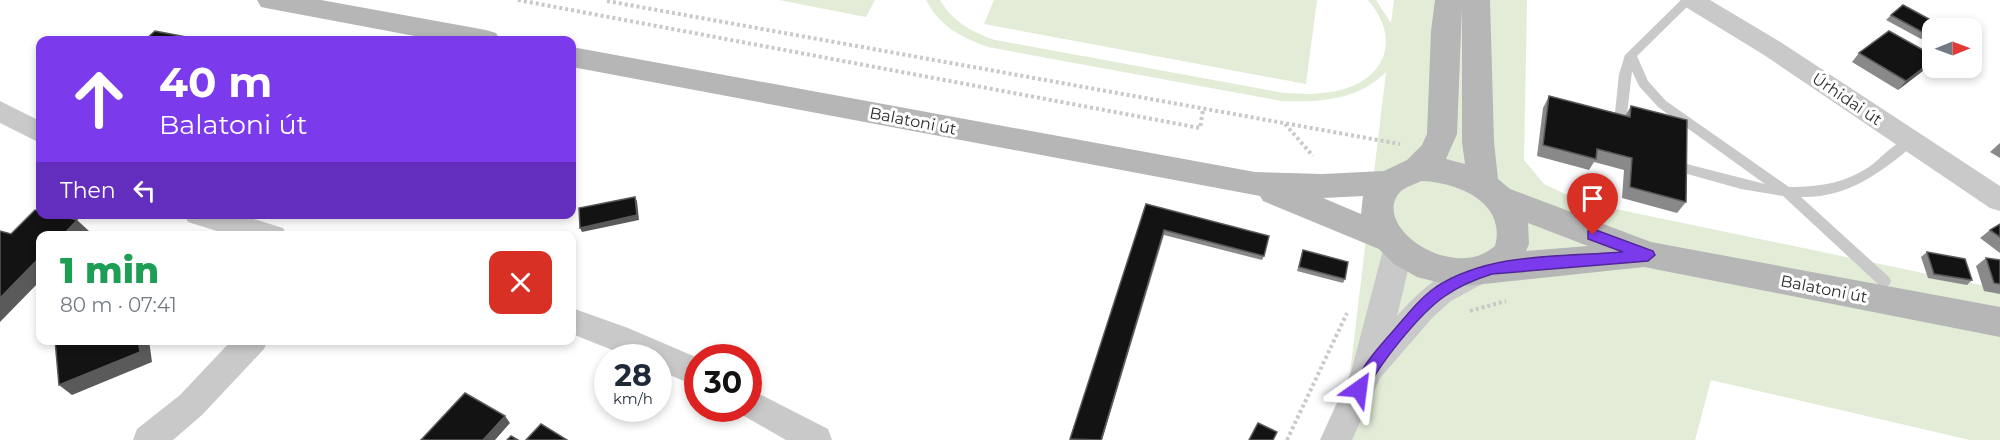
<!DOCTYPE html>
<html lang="en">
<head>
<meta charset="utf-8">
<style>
	:root { --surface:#fff; --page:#f2f2f3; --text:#1f2937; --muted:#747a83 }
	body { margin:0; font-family:Montserrat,sans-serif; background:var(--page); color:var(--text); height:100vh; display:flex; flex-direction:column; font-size:22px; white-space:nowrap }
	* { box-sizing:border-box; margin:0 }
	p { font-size:20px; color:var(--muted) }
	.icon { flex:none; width:33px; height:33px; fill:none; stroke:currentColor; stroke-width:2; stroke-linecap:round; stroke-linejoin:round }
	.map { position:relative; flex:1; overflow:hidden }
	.side { position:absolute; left:36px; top:231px; width:540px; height:114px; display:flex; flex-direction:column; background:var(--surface); border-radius:12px; box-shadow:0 3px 9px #0003 }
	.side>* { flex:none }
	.banner { position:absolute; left:36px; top:36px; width:540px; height:183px; border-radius:12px; box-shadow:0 3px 9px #0003; background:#7c3aed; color:#fff; overflow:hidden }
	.needle { width:39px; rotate:89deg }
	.tools { position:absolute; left:1922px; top:18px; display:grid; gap:12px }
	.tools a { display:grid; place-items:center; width:60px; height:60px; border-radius:12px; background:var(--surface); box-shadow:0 3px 9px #0003; font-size:30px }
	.speed { position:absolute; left:594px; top:344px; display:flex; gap:12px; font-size:30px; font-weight:700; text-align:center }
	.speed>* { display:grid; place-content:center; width:78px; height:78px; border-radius:50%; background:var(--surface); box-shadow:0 3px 9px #0003; line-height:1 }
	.speed small { font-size:15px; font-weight:400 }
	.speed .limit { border:9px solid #d22; background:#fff; color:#111 }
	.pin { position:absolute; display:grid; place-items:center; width:51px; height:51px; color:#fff; margin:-62px -26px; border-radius:50% 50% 50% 0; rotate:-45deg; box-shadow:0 0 6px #0007 }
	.pin .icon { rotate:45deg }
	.me { position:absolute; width:66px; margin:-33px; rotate:31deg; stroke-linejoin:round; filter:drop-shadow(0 0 4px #0008) }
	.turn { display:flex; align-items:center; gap:21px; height:126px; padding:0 24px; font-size:27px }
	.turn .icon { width:78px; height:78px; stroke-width:2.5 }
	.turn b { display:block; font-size:42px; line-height:51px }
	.then { display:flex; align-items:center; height:57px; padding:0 24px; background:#0003; gap:12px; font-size:22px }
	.round { display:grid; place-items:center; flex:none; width:63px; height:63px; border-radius:12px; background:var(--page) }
	.head { display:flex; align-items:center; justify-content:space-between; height:102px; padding:0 24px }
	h1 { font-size:36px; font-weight:800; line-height:45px; color:#1e9e55 }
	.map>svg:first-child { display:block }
	.green { fill:#e2ecd7 }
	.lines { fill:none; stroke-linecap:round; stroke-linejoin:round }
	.path { stroke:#c9c9c9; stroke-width:4; stroke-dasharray:3 3; stroke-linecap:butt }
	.service { fill:#c9c9c9; fill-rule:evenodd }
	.minor { fill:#c9c9c9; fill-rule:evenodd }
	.secondary { fill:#b6b6b6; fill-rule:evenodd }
	.wall { fill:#898989 }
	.shaded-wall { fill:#5a5a5a }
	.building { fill:#131313; stroke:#5a5a5a; stroke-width:1.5 }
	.route { fill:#7c3aed; stroke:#51269a; stroke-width:1.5 }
	.labels { text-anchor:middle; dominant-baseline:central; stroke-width:6; stroke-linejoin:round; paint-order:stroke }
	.street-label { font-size:16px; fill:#2c2c2c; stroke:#fff }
</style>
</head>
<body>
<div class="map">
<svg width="2000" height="440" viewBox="0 0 2000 440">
	<rect width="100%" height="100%" fill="#fff"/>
	<path class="green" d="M779,0H875L866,17Z
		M926,0H940C953,22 972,32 995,40L1284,93C1297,93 1310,95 1322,93C1378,89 1407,46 1368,0H1376L1391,23L1394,0H1527L1524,160L1544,184L1582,202L2000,289V440H1970L1711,380L1695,440H1342L1386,72C1357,101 1320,102 1281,101L988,47C961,37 940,27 926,0Z
		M994,0H1317L1306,84L984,24Z"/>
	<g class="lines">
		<path class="path" d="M518,0L1200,128L1203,110
			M607,1L1400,144
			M1285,124L1313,156
			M1470,311L1506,301
			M1287,440L1347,313"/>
		<path class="service" d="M1681,0H1694L1637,56L1648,81L1666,101L1789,187C1820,187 1847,183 1873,164C1882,157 1903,134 1915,138L1916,141L1915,144C1880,173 1848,198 1801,197L1889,277L1891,281L1889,285L1884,287L1879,285L1783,196L1741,189L1666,168L1665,165L1671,160L1765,184L1658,107L1639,86L1632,71L1625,132L1619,137L1615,135L1613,132L1619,74L1625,55Z"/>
		<path class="minor" d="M1680,0H1710L1782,43L2000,186V211L1990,208L1764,55L1684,6Z
			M0,101L40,121V143L0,123Z
			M184,214H238L283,228L287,236H233L188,222Z
			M1398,238L1408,242L1413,250L1397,316C1415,295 1455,256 1484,265L1489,274L1484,283L1451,301L1433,317L1380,378L1352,440H1320L1351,372L1383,250L1388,242Z
			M572,308L628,328L698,358V387L658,370V357H630L572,334Z
			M232,340H268L264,349L202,415L173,440H133L137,429L180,395Z
			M748,388L828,429L832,440H786L737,412L735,408H748Z"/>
		<path class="secondary" d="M257,0H321L486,30L496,33L500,40H436L271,9L261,7Z
			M1435,0H1490L1494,142L1498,179L1510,189L1651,242L2000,307V337L1644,267L1456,287L1417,277L1394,264L1379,249L1263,201L1260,196L572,67V47L1255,172L1323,174L1384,171L1407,160L1422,145L1427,134L1431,31ZM1462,7V142L1465,164L1446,159L1457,134ZM1421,181C1457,182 1507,202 1495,246C1452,284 1368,224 1401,191C1406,187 1415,184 1421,181ZM1363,196L1361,214L1323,198ZM1528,223L1588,246L1526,251L1529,244Z"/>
	</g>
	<path class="wall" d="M1891,15L1932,28V30L1921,39L1886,20Z
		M1859,53L1932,55V62L1928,67L1898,90L1852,62Z
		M1549,96L1625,116L1631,106L1686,202L1677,213L1622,198L1624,170L1594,162L1589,170L1537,156L1543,108Z
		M2000,143V158L1990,152Z
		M1146,204L1264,256L1262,260L1164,235L1102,440H1070Z
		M2000,224V253L1980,238L1990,230Z
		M1303,250L1345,279L1343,283L1297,271Z
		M1927,252L1972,280L1967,285L1928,278L1921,257Z
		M1986,258L2000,260V294L1984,291L1976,266Z"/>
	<path class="shaded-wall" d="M1932,61V62L1928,67L1898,90L1906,81Z
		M635,197L637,201L639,220L582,232L580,228Z
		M77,220L89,231L84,236H62Z
		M1164,230L1102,440H1101Z
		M40,257V281L0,322V298Z
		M138,340H149L152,362L72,395L59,385Z
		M505,416L510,423L495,440H483Z"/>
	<path class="building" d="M1903,5L1938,24L1926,34L1891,15Z
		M155,31L191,38L188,40H145Z
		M1889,31L1932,55V61L1906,81L1859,53Z
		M1549,96L1630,117L1631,106L1687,120L1686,202L1630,187L1632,158L1597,149L1596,159L1543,145Z
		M635,197L637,215L580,228L579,208Z
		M1146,204L1269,236L1264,256L1164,230L1101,440L1070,439Z
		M35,210L40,211V214H55L77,220L62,236H40V257L0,298V231L11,234Z
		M2000,224V237L1990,230Z
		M1303,250L1348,262L1345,279L1299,267Z
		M1927,252L1965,259L1972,280L1934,274Z
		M1986,258L2000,260V284L1994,283Z
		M55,340H138L140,352L59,385Z
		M465,393L505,416L483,440H421Z
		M1258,423L1277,432L1273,440H1249Z
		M541,424L567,440H526Z
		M511,436L518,440H507Z"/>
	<path class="route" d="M1593,229L1653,251L1655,255L1648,261L1492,274C1476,279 1459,286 1445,296C1420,313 1377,366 1365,394H1354L1352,389C1362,366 1377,349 1394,330C1407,315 1420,298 1436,287C1490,252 1561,257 1623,252L1588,239V231Z"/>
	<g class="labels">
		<g class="street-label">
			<text transform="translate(1847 99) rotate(34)">Úrhidai út</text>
			<text transform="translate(913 121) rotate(11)">Balatoni út</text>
			<text transform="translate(1824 289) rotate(11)">Balatoni út</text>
		</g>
	</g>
</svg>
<div class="tools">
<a><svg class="needle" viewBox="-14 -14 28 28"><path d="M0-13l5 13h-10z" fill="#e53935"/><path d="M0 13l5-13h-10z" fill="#747a83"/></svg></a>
</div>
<div class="speed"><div>28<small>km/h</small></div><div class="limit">30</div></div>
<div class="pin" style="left:1593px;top:235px;background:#d93025"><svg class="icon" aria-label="arrive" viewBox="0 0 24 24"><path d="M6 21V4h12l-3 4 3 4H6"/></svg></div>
<svg class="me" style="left:1359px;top:389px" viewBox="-20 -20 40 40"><path d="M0-17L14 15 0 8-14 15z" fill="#7c3aed" stroke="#fff" stroke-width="4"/></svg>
<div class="banner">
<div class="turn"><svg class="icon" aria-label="ahead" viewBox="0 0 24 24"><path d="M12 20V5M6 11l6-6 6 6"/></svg><div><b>40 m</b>Balatoni út</div></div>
<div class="then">Then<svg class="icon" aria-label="left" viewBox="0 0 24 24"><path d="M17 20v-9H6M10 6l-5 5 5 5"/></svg></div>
</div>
<section class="side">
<div class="head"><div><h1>1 min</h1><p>80 m · 07:41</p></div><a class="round" style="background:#d93025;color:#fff"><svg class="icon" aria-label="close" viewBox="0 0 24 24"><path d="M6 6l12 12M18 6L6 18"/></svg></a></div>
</section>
</div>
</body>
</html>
